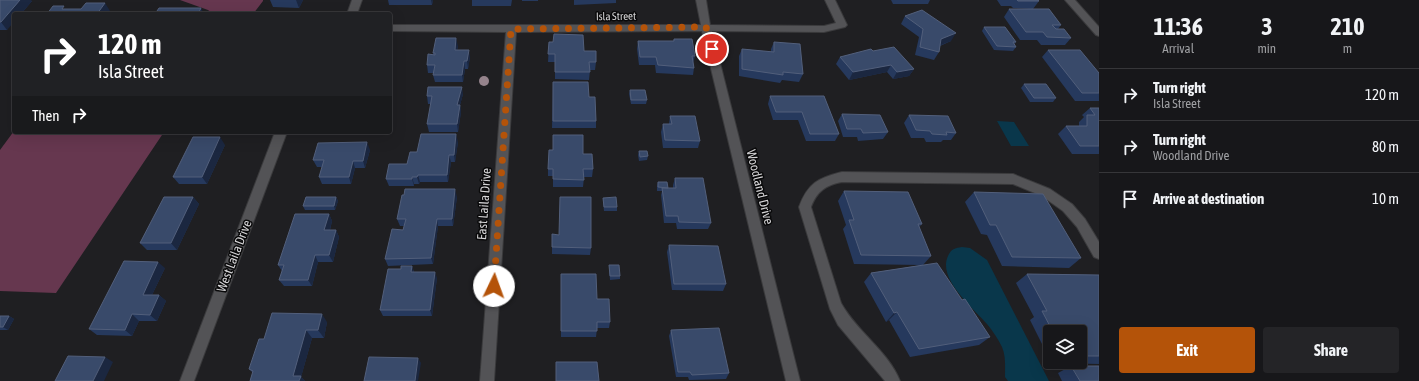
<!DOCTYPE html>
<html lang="en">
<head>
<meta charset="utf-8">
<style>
	:root { --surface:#17171a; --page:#242427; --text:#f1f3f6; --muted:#9e9fa2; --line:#363639; --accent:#b45309 }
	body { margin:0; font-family:"Asap Condensed",sans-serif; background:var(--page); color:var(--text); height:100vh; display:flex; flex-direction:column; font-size:15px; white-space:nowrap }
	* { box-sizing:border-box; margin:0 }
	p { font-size:13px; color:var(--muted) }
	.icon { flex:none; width:22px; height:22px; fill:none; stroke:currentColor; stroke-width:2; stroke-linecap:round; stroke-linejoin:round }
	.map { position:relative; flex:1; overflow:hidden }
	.side { display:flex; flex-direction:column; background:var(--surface); width:320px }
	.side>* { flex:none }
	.hud { position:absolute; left:12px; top:12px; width:380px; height:122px; border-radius:4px; box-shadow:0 4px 16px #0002,0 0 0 1px var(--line); background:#202124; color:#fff; overflow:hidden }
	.controls { position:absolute; left:1043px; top:325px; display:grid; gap:8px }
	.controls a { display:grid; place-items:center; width:44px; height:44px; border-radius:4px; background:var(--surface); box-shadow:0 4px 16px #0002,0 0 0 1px var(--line); font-size:20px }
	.pin { position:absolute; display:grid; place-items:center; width:34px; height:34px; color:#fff; margin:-17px; border:2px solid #fff; border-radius:50%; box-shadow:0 1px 4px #0007 }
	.me { position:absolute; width:44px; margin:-22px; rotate:3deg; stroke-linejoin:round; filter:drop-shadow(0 0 3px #0008) }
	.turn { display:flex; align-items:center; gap:14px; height:84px; padding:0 20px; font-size:18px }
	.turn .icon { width:52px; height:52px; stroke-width:2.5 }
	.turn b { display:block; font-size:28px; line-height:34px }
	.then { display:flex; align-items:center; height:38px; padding:0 20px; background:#0003; gap:8px; font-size:15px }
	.eta { display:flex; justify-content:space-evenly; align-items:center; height:68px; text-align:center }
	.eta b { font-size:24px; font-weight:700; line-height:28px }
	.action { display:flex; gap:8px; margin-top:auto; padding:8px 20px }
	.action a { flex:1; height:46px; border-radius:4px; background:var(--accent); color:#fff; font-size:16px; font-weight:700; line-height:46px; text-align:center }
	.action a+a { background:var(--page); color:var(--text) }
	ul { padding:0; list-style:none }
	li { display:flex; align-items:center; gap:12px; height:52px; padding:0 20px; border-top:1px solid var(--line) }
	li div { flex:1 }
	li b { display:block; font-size:15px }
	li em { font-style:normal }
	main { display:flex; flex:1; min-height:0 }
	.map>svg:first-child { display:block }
	.forest { fill:#66374f }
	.water { fill:#09374b }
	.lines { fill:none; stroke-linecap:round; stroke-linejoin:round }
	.minor-casing { stroke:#3a3a3c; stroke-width:2 }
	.minor { fill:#535356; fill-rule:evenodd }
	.tree { fill:#95838c }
	.wall { fill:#26395d }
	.shaded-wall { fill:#1b2740 }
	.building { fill:#394a6a; stroke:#525f7b }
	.route { stroke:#b45309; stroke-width:7; stroke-dasharray:0 12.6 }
	.labels { text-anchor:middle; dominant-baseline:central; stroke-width:3; stroke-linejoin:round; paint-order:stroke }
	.far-street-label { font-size:11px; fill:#d6d5d7; stroke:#09090a }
	.street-label { font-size:13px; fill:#d6d5d7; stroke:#09090a }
</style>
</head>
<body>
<main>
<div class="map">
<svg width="1099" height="381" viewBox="0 0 1099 381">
	<rect width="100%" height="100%" fill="#1f1f22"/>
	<path class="forest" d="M180,0H263V1L253,14H213L208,10Z
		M14,131L164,132L56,293L0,291V150Z"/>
	<path class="water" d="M997,121L1014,122L1029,146H1011Z
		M962,247L970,248L987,260L1049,381H1008L1005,377C1005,368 1006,356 1002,347C998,339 993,331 987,324C974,309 937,279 948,256C951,249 955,248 962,247Z"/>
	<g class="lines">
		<defs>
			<path id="minor" d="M352,0H362L357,14H347Z
				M696,0H706L710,25L824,26L836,23L825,0H835L847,25L845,27L824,32L712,31L800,381H786L702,31L516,32L494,381H480L506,32L390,31V25H701Z
				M1065,0H1075L1099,27V36L1096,35Z
				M275,132H287L194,381H180Z
				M842,172L1013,174L1050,189L1072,204L1085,219L1099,242V259L1094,257L1077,227L1063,211L1042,196L1013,184L842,182C826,185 817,191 811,207L841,303C857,332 888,351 900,381H885L838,325L830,309L799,207C808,183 818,178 842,172Z"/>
		</defs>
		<use href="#minor" class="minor-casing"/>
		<use href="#minor" class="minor"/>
	</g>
	<circle class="tree" cx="484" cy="81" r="5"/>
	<path class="wall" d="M0,0L32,1L21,14H14L7,30H0Z
		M270,0H303L299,8L273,7Z
		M388,0H433L432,5H389Z
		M472,0H512L511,6H472Z
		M522,0H538V1H522Z
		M574,0H616V3L574,5Z
		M891,0H930L928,4H893Z
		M997,0H1038L1039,1L1033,9L1013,8L1011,6H1001Z
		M1009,9L1061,25L1058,29L1071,38L1065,45H1041L1037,40H1020L1004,17Z
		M905,16L951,41L940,46L939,52L934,60L915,55L919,37L901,24Z
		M984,27L1016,42L1014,44L1016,47L1013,51L994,50L982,31Z
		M674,39L695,56L693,63L694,68L693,75L656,73L655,65H639L637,49L638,41H673Z
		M549,42L584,51L596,62L595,70H590L589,80L555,79V62H548Z
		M774,42L803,74L799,82L782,80L780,83L739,76V56L742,49L771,52V49Z
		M458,46L457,50L470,57L468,69H465L463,82H435L433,75L434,73H428L427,65L433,55V53Z
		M1048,50L1099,73V101H1075L1042,57Z
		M873,51L914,69L909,76L893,79L887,72L849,80L836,64L840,57Z
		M553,82L589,97L596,121V128H552Z
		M1024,84L1056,98L1053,102H1030L1021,88Z
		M630,90L647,100L646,104H631L629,94Z
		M463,94L460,105L461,112L458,132H429L427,124L431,104H428L427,96Z
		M770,96H824L839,134L835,141H806L798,120H773L768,104Z
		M1090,108H1099V154H1072L1058,134L1066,126H1079V122L1084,117L1082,115Z
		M842,114L888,132L883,139L858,141L857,137H843L838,121Z
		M909,115L956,133L951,140H943L941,142H926L924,138H911L904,123Z
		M670,116L700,141L698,148H663L661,132L663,124H669Z
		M325,132H363V133Z
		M458,142L455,162H451L448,182H420L419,184H414V186H389L386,179L407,164L417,152Z
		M225,145L207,184H179L173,177Z
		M370,150L365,168H355L351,184H322L319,177L322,167H317L313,160Z
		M639,151L648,156L647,160L639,161L638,155Z
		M583,154L593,169L592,177H584L583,187H553V176H548V169Z
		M675,178L711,223L708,229H677L676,223H664L661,195L662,191H657V186L658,182L668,188H673V185Z
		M844,191L922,224L919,227L931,256L923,265L962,300L990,337L979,345L910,357L889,320L886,322L864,282L871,273L921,265L854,264L843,229L846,225L838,201Z
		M974,192L1081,258L1069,268L1002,266L987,235L981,234L965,202Z
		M193,197L199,204L177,250H147L140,243Z
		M336,197L338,201L335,210H305L303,206Z
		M457,197L453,226H438L433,264L388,266L385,259L403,230L404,226H400L397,219Z
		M603,198L617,207V211H604L603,202Z
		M329,214L332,221L330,230H336L339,237L333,262H318L312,286H284L279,280L282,271L278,265Z
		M552,234L591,248L590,255L552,254Z
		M669,245L726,284L723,291L672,290L667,252Z
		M609,265L620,276V279L610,280L609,269Z
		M412,266L414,272L437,278L432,316H383L380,310L401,269Z
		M165,268L152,295H159L166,301L157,321H139L132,336L97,335L89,329Z
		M561,274L597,299L610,322L609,328H597L596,337H561Z
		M1027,274L1099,275V364L1052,363L1051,362H1080V332H1050V360L1030,320L1034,317L1016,283Z
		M0,316H9L14,319L8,330H0Z
		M327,322L324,338H312L301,377L305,381H250L253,373L249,369L264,339Z
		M671,330L729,373L726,379L689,380L688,377H676L669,336Z
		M1071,366L1099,381H1062L1058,373Z"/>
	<path class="shaded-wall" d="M20,0H31L32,1L21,14H14V22L7,30L1,22Z
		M296,0H303L299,8Z
		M431,0H433L432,5Z
		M105,3L110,11L108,14H97Z
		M201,8L204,14H198Z
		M956,33L951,41L936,47L941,39Z
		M456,38L458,46L456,57L455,50Z
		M390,41L391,46L390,51Z
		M469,50L470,57L468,69L467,61Z
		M464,61L465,69L463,82L462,75Z
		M891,65L887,72L849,80L853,72Z
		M914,69L909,76L893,79L897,72Z
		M462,87L463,94L460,105L461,112L458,132L457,124V105Z
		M456,134L458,142L455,162L454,155Z
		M220,137L225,145L207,184L202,177Z
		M367,142L370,150L365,168L363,161Z
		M449,155L451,162L448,182L447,175Z
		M353,161L355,168L351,184L349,177Z
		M418,175L420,182L419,184L417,177Z
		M412,177L414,184V186L412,179Z
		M455,189L457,197L453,226L452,219Z
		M193,197L199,204L177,250L171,243Z
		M336,197L338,201L335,210L334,206Z
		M329,214L332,221L328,237L324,230Z
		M437,219L438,226L433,264L431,258Z
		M336,230L339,237L333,262L329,255Z
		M315,255L318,262L312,286L308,280Z
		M158,262L165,268L149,301L143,295Z
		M412,266L414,273L411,272Z
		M435,272L437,278L432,316L430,310Z
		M159,295L166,301L157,321L150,315Z
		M897,312L889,320L886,322L894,313Z
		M132,314L139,321L132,336L125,330Z
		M322,314L327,322L324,338L318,330Z
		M9,316L14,319L8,330L3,327Z
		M306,330L312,338L301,377L305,381H298L293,376Z
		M105,357L113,362L104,381H93Z
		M418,358L421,363L418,381H415Z"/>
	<path class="building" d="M0,0H20L1,22H0Z
		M1017,0H1038L1039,1H1018Z
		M86,3H105L97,14H47L53,6H64L62,9H81Z
		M159,8H201L198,14H155Z
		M1009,9H1049L1061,25H1052L1056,29H1064L1071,38L1047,37L1043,32H1026Z
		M922,10L956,33L941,39L939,52L920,47L923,29L905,16Z
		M984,27H1005L1016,42H1013L1016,47L997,46Z
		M554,34L583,35L584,51H596V62H589L590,72H555V54H548L549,42H553Z
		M436,38H456L455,50H469L467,61H464L462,75H433L435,65H427L428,54L435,55V53H433Z
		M674,39H692L695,56H692L694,68L658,65L656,57H640L638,41H674Z
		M774,42L800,44L803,74L783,72V75L742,69V49L774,52Z
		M894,47L914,69L897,72L891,65L853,72L840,57L871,49L873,51Z
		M1048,50H1080L1099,73V93H1082Z
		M553,82H588L589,97H595L596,121H553Z
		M1024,84H1046L1056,98H1034Z
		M428,87H462L457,105H460L457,124H427L432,96H427Z
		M630,90H645L647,100H631Z
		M770,96H824L839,134H810L802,112H776Z
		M1090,108H1099V146H1080L1066,126H1087V115H1095Z
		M842,114L880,115L888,132L863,133L861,129H847Z
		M909,115L948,116L956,133L946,132L947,135L932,134L930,131L916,130Z
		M670,116H695L700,141L665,140L663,124H672Z
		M421,134H456L454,155H449L447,175H418L417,177H412V179H386L389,164H407L410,152H417Z
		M553,135H583V154H592L593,169H583L584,180L553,179V169H548L549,150H553Z
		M193,137H220L202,177H173Z
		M367,142L363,161H353L349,177H319L324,160H313L318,143Z
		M639,151H647L648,156L640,157Z
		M675,178H703L711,223L679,222L678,216H666L662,188H676Z
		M658,182H667L668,188L658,187Z
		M405,189H455L452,219H437L431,258L385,259L392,229L403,230L406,219H397L402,195H404Z
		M844,191L908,192L922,224H918L931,256L861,255L849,220H854Z
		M974,192L1043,194L1081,258L1012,257L996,225H990Z
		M164,197H193L171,243H140Z
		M306,197H336L334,206H303Z
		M560,197H591V248L552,247V234L559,235Z
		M616,197L617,207H604L603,198Z
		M295,214H329L324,230H336L329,255H315L308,280H279L284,265H278Z
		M669,245L718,246L726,284H674Z
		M124,261L158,262L143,295H159L150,315L132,314L125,330L89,329Z
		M937,263L962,300L965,299L990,337L919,349L897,312L894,313L871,273Z
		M609,265H619L620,276H610Z
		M401,266H412L411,272H435L430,310H380L388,269H401Z
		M561,274H596L597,299H609L610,322H597V331H561Z
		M1027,274L1099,275V356H1080V332H1053L1042,311H1047Z
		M272,313L322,314L318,330H306L293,376H301L299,381H250L253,371L249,369L259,339H264Z
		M0,316H9L3,327H0Z
		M719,328L729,373L692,375L690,372H678L671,330Z
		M68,356L105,357L93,381H55Z
		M369,357L418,358L415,381H364Z
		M556,362H597L599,381H556Z
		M1071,366H1099V381H1080Z"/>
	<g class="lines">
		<path class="route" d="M494,286L511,29L706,27L712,49"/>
	</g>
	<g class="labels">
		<g class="far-street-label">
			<text transform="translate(616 16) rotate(-1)">Isla Street</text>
		</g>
		<g class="street-label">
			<text transform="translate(760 187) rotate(76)">Woodland Drive</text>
			<text transform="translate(484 204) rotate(-86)">East Laila Drive</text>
			<text transform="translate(234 256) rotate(-69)">West Laila Drive</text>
		</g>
	</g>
</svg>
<div class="controls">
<a><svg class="icon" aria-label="layers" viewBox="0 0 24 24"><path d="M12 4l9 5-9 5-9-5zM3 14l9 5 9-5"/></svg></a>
</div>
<div class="pin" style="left:712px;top:49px;background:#d93025"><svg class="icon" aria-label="arrive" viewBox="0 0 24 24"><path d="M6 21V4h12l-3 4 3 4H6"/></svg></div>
<svg class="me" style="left:494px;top:286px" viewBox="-20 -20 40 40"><circle r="19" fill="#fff"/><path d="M0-13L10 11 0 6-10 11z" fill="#b45309"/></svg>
<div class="hud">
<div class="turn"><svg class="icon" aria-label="right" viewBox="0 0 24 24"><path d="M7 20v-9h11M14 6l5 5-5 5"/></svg><div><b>120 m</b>Isla Street</div></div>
<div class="then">Then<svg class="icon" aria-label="right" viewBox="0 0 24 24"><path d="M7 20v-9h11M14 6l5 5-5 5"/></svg></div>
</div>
</div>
<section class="side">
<div class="eta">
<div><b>11:36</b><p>Arrival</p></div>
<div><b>3</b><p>min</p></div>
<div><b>210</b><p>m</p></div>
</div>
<ul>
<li><svg class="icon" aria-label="right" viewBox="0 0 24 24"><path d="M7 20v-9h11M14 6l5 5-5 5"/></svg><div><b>Turn right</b><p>Isla Street</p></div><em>120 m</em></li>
<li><svg class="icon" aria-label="right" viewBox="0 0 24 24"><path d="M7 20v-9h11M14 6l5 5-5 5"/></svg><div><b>Turn right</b><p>Woodland Drive</p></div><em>80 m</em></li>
<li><svg class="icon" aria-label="arrive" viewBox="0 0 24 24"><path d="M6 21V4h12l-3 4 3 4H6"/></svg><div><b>Arrive at destination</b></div><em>10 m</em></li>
</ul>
<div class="action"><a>Exit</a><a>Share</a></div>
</section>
</main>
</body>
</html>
